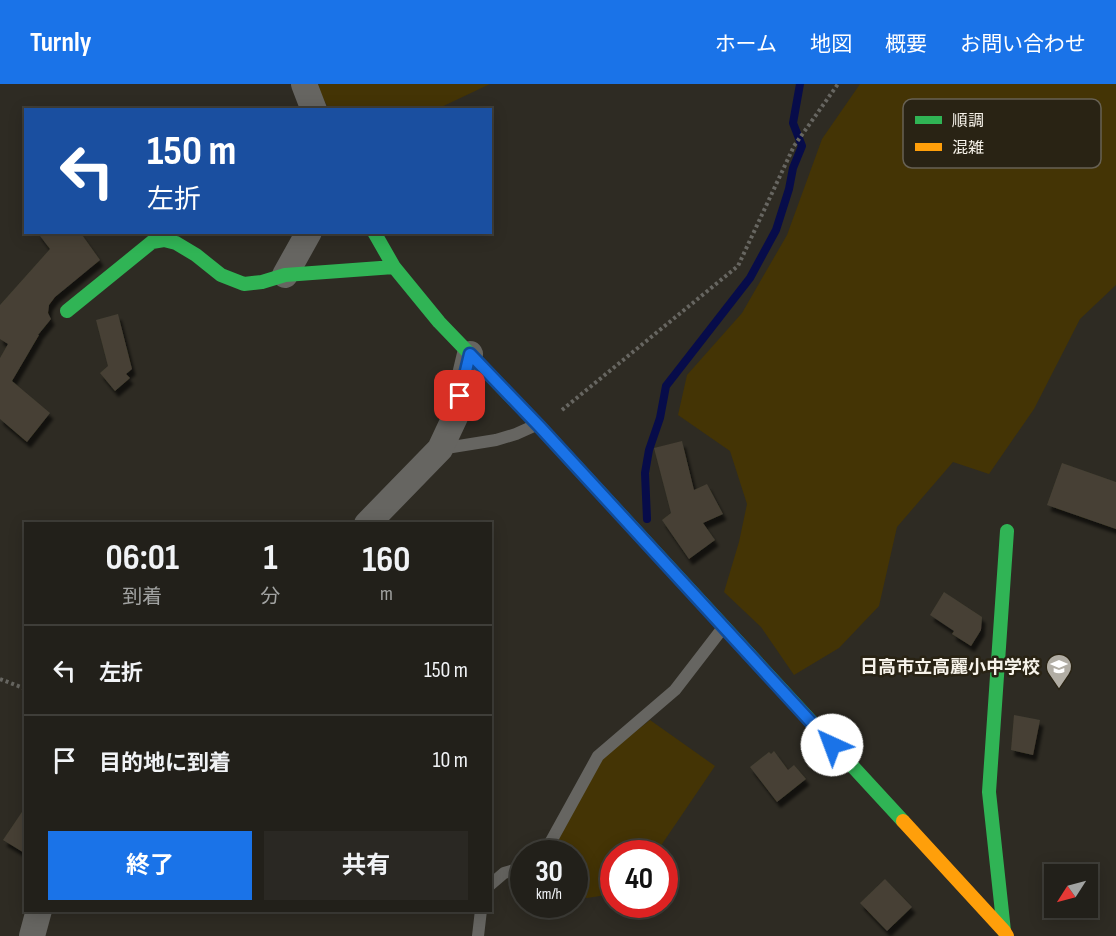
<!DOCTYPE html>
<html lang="ja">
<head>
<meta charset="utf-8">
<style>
	:root { --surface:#22201a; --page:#2a2823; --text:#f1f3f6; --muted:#a2a3a2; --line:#3f3e39; --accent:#1a73e8 }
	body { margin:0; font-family:"Sofia Sans Condensed","Noto Sans JP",sans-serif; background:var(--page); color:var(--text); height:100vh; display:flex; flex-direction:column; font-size:22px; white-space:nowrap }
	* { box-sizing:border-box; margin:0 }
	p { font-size:20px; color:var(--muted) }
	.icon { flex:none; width:33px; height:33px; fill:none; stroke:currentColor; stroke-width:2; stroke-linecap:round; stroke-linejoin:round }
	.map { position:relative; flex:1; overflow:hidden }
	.sheet { position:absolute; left:24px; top:438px; width:468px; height:390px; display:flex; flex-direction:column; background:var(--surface); border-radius:0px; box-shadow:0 3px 15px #0003,0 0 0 2px var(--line) }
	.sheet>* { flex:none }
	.top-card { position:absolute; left:24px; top:24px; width:468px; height:126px; border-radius:0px; box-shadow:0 3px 15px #0003,0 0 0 2px var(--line); background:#1a4fa0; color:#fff; overflow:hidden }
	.needle { width:39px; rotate:234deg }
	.controls { position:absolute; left:1044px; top:780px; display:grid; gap:12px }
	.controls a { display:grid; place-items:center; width:54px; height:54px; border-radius:0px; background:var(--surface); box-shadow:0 3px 15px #0003,0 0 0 2px var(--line); font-size:30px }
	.speed { position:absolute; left:510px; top:756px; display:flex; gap:12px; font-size:30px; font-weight:700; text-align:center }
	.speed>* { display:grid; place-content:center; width:78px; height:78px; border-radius:50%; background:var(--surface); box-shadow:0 3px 15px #0003,0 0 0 2px var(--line); line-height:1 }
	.speed small { font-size:15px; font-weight:400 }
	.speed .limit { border:9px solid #d22; background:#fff; color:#111 }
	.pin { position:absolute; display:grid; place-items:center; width:51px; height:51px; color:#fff; margin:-26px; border-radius:12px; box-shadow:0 3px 9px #0006 }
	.me { position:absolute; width:66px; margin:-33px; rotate:317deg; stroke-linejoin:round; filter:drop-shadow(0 0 4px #0008) }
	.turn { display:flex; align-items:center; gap:21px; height:126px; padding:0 24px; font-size:27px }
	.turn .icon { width:78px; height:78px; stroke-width:2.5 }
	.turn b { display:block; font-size:42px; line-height:51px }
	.eta { display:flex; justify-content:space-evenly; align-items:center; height:102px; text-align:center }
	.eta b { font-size:36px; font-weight:700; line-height:42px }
	.primary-button { display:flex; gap:12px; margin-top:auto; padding:12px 24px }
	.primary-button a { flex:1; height:69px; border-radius:0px; background:var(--accent); color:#fff; font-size:24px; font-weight:700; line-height:69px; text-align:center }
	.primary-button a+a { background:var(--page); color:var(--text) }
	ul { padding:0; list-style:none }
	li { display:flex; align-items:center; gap:18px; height:90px; padding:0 24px; border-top:2px solid var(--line) }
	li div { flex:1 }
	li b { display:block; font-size:22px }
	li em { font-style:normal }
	header { display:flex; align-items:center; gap:36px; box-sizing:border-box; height:84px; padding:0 30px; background:var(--accent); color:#fff }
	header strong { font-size:28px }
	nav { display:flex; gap:33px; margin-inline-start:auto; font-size:21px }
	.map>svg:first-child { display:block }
	.green { fill:#443405 }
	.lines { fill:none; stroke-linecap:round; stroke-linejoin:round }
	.stream { stroke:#070c4a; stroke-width:8 }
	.building { fill:#464134; filter:url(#shadow) }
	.path { stroke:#676661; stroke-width:4; stroke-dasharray:3 3; stroke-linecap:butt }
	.lane { stroke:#666561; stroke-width:12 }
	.street { stroke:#666561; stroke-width:26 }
	.fast { stroke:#30b455; stroke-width:14 }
	.slow { stroke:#ff9f0a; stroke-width:14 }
	.route-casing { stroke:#114b97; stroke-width:15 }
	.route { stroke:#1a73e8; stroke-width:10 }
	.labels { text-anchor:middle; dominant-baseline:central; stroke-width:5; stroke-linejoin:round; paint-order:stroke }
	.poi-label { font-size:18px; font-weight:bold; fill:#f7f3ea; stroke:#292314; text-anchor:end }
	.key { fill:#292314; stroke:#676154; stroke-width:1.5 }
	.key-label { font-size:16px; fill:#f7f3ea }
</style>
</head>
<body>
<header>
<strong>Turnly</strong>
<nav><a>ホーム</a><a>地図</a><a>概要</a><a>お問い合わせ</a></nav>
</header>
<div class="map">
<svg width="1116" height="852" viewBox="0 0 1116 852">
	<defs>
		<filter id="shadow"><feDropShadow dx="3.5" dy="6" stdDeviation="1.5" flood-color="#0009"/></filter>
	</defs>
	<rect width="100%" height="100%" fill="#2e2b23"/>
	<path class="green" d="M315,0H490L435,26L329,25Z
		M860,0H1116V201L1080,235L1034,325L989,390L953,378L897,443L879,522L839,564L794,591L761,543L724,508L739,458L747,420L730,367L678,331L687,291L742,229L787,151L822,55Z
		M650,636L715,682L656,769L614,770L613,810L587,814L575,811L574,770H551L602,674Z"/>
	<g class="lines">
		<path class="stream" d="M647,435L645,389L649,366L660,334L666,302L750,194L776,146L789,105L793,84L802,62L793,39L800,0"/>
	</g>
	<path class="building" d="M37,148H80L100,176L55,213L49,221L48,229L51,235L38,251H39L12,297L50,329L27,358L0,335V274L8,260L0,255V221L50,165Z
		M118,230L132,285L126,290L130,294L115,307L100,289L108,282L96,236Z
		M682,357L694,406L707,400L723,430L703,439L715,456L689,475L662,436L671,429L654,364Z
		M1062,379L1116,398V445L1047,421Z
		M944,508L982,533L981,546L971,562L952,550L954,547L930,531Z
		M1014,631L1040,636L1033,671L1011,666Z
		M774,667L788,686L794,681L806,695L777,718L750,683L769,668L771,670Z
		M26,722V770L3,756Z
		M885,795L912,823L887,847L860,819Z"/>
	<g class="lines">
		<path class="path" d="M562,326L738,182L794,62L838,0
			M0,595L26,605"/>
		<path class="lane" d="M440,365L496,356L516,350L536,341
			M544,770L598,672L675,606L722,545
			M490,801L504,789L524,783
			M478,852L481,826"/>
		<path class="street" d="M304,0L314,26
			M285,191L309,148
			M367,440L440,365L455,333L470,270
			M32,852L39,826"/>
		<path class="fast" d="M374,148L394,183L439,238L540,343L903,737
			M67,227L152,158L164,156L176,159L196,171L221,191L244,200L262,198L285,191L394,183
			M1004,847L989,708L1007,447"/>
		<path class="slow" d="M903,737L1004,847L1007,852"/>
	</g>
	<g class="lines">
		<defs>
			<path id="route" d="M460,312L470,270L540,343L832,661"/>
		</defs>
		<use href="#route" class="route-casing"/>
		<use href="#route" class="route"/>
	</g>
	<defs>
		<symbol id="school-pin" viewBox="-11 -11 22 30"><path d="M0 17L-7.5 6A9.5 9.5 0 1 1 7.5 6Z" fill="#b1ada4" stroke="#292314"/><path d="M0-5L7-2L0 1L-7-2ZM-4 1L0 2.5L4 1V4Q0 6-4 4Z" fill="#fff"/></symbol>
	</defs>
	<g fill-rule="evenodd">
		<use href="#school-pin" x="1044" y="568" width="30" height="40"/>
	</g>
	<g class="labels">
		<g class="poi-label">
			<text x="1040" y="583">日高市立高麗小中学校</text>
		</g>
	</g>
	<rect x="903" y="15" width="198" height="69" rx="9" class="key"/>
	<rect x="915" y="32" width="27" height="8" fill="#30b455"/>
	<rect x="915" y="59" width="27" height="8" fill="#ff9f0a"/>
	<g class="key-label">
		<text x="952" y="42">順調</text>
		<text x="952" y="69">混雑</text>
	</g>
</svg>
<div class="controls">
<a><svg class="needle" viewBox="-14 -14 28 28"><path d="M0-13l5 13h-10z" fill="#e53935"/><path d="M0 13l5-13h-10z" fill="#a2a3a2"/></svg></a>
</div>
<div class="speed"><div>30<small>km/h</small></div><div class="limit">40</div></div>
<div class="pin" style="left:460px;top:312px;background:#d93025"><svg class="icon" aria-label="arrive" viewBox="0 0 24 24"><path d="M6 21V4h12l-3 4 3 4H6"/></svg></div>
<svg class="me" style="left:832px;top:661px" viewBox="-20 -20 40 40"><circle r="19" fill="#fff"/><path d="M0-13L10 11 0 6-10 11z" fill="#1a73e8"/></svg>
<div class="top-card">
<div class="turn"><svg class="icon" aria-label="left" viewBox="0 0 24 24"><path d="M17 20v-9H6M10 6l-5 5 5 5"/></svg><div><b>150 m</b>左折</div></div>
</div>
<section class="sheet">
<div class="eta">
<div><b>06:01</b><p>到着</p></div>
<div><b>1</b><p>分</p></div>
<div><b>160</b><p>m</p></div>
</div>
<ul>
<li><svg class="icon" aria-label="left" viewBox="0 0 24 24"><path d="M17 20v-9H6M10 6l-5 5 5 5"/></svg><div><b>左折</b></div><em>150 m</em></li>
<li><svg class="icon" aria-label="arrive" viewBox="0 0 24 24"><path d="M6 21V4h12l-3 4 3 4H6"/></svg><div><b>目的地に到着</b></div><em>10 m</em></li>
</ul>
<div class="primary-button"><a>終了</a><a>共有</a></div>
</section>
</div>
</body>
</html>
